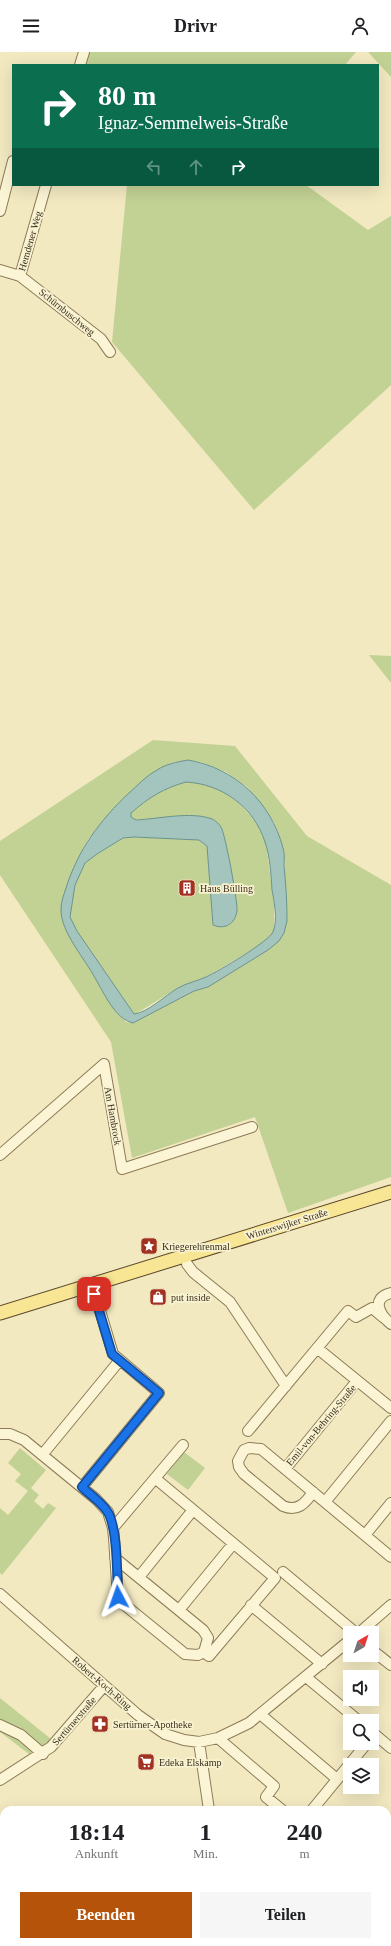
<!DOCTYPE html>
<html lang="de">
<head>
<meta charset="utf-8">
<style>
	:root { --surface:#fff; --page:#f6f6f6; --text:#202124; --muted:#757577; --accent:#b45309 }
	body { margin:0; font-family:Georgia,serif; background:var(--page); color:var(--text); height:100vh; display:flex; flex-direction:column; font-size:15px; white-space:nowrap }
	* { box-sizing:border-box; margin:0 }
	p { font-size:13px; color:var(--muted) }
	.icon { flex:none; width:22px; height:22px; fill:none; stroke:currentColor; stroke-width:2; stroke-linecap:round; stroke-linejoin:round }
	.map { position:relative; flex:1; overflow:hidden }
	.details { position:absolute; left:0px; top:1754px; width:391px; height:140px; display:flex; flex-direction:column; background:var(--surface); border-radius:12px 12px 0 0; box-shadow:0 4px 16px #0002 }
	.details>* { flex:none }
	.banner { position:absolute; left:12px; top:12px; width:367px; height:122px; border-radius:0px; box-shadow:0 4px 16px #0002; background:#0b6e4f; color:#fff; overflow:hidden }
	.needle { width:26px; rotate:39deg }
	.buttons { position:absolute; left:343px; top:1574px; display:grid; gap:8px }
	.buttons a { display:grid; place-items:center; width:36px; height:36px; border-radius:0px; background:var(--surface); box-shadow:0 4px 16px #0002; font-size:20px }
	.pin { position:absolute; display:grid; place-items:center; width:34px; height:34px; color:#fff; margin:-17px; border-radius:8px; box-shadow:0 2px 6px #0006 }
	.me { position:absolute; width:44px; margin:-22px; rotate:356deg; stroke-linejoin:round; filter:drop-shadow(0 0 3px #0008) }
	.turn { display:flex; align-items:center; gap:14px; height:84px; padding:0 20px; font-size:18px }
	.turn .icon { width:52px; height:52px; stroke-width:2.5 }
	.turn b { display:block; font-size:28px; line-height:34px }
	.lanes { display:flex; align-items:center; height:38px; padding:0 20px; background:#0003; justify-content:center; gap:20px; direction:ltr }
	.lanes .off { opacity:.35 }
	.eta { display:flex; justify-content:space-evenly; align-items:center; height:68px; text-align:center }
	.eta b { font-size:24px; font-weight:600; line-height:28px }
	.action { display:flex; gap:8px; margin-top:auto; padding:8px 20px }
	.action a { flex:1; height:46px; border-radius:0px; background:var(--accent); color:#fff; font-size:16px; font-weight:600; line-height:46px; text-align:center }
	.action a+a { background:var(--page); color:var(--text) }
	header { display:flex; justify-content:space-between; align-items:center; height:52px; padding:0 20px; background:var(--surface); font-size:18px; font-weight:600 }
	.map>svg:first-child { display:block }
	.green { fill:#c2d194; fill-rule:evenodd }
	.water { fill:#a4c4be; stroke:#6a938e; fill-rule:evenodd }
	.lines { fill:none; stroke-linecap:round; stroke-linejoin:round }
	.minor-casing { stroke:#8d7b57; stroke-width:12 }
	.major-casing { stroke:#5a472b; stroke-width:15 }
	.minor { stroke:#fcf5d5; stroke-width:10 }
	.major { stroke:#f8e695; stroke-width:13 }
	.route-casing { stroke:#114b97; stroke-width:10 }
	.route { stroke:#1a73e8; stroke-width:7 }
	.labels { text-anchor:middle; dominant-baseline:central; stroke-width:3.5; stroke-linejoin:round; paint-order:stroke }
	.street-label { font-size:10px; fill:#3b2f1c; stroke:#f8f2d1 }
	.poi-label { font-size:10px; fill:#3b2f1c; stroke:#f8f2d1; text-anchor:start }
</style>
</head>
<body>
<header><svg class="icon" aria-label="menu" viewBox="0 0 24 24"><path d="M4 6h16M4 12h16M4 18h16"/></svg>Drivr<svg class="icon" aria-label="person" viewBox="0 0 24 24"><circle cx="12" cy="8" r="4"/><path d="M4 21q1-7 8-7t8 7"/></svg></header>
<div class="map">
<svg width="391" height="1894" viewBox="0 0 391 1894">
	<rect width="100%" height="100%" fill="#f2e9c1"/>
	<path class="green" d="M85,0H356L345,13H82Z
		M368,0H391V25Z
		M127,133H306L368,178L391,164V333L254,458L112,290Z
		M369,603L391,604V631Z
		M153,688L235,694L307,784L391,833V1125L288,1161L255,1065L132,1106L111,990L0,823V789ZM188,708L201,710L226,720L247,735L267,759L275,772L284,798L287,869L268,898L208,935L194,939L133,971L126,970L116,959L72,889L63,871L61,857L74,814L89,786L171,711Z
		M186,730L203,731L221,739L237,749L256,770L266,790L274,852V879L268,888L233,909L206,925L178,936L137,961L134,962L77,879L70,865L75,833L85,811L97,802L123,786L134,785L199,788L207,794L213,873L228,874L233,868L237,858L228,802L221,775L146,767L135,768L131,765V761C149,746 163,736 186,730Z
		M20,1396L46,1418L31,1436L39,1443L34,1449L43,1457L48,1451L56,1456L2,1523L0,1521V1456L8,1463L28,1439L15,1429L21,1422L8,1411Z
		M184,1400L205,1416L188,1438L167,1422Z
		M0,1646L51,1687L37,1699L29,1702L0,1680Z
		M391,1764V1894H354L349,1890H387V1766Z"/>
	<path class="water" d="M188,708C235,716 271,750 283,796C285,802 284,808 284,814C286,833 287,851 287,869L284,881L279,889L268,898L208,935L194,939L133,971C115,967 104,941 95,926C85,907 60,879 61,857C61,850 64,842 66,836C78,798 100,768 129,741C138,733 146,724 157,718C166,712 177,710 188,708ZM186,730C222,732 254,755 265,790C270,804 271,822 272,838C274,849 278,868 273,880C268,890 219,919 206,925C197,929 187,931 178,936C166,943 147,961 134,962L77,879L70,865L75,833L85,811L97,802L123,786L134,785L199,788L207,794L213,873C225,878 235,872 237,859C238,850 225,781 221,775C219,772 215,768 212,767C191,759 158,767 136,768L131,765V761C148,746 164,736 186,730Z"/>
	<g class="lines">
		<defs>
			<path id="minor" d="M80,13L84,0
				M0,159L13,109
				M0,218L20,224L101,287L110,300
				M20,224L46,133
				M0,1103L104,1012L122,1117L252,1075
				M187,1212L193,1220L230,1250L286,1334
				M391,1241C370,1246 380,1263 391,1272
				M317,1296L391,1356
				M248,1379L348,1259L356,1265L372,1256L384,1266
				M0,1382H10L24,1388L96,1447L108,1460L113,1476L114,1486L118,1545L121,1550L185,1602L198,1603L204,1600L208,1586L203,1578L115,1506
				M42,1403L120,1308
				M285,1417L357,1329
				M156,1427L275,1526L209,1604L204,1600
				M82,1435L159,1341L113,1302L95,1242
				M313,1440C305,1452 297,1460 283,1454L244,1422L239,1415L238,1409L244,1398L249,1396L261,1397L391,1505
				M325,1450L391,1369
				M113,1476L183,1393
				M365,1483L391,1451
				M283,1520L356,1581
				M139,1525L193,1458
				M0,1542L138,1663L165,1682L184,1688L199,1690L218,1686L249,1671L350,1588
				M251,1553L322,1612
				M179,1558L233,1492
				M359,1581L391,1553
				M372,1598L391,1613
				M306,1625L359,1669
				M260,1662L337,1727
				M0,1673L21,1683L43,1702
				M372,1680L391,1696
				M218,1686L274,1734L266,1745L282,1758
				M199,1690L209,1758
				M0,1728L51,1695L104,1634
				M312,1758L367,1691
				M0,1854L4,1857
				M44,1890L49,1894
				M342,1890L347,1894
				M0,1893L4,1888
				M72,1894L75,1890"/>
			<path id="major" d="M0,1261L391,1140"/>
		</defs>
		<use href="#minor" class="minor-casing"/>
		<use href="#major" class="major-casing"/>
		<use href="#minor" class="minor"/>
		<use href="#major" class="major"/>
	</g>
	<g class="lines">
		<defs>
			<path id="route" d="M94,1242L112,1302L159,1341L82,1435C90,1443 100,1449 107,1459C118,1474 117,1525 118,1545"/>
		</defs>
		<use href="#route" class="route-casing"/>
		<use href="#route" class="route"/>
	</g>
	<defs>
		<symbol id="building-square" viewBox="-11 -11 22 22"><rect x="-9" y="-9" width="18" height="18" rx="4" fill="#a13121" stroke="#f8f2d1"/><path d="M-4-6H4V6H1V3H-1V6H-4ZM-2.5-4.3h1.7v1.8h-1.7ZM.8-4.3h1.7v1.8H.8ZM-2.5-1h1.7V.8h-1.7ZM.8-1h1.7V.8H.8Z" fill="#fff"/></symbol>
		<symbol id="sight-square" viewBox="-11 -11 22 22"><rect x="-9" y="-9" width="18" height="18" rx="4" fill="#a13121" stroke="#f8f2d1"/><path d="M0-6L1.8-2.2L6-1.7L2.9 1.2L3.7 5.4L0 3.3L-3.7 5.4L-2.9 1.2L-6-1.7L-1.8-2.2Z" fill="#fff"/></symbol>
		<symbol id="shop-square" viewBox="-11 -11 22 22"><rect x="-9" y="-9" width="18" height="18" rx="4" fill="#a13121" stroke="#f8f2d1"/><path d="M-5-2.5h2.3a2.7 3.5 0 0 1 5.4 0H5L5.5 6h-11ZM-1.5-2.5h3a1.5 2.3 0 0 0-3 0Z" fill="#fff"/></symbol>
		<symbol id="pharmacy-square" viewBox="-11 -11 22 22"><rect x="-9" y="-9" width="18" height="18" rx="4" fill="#a13121" stroke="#f8f2d1"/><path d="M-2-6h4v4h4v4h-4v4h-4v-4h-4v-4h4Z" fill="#fff"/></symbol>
		<symbol id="supermarket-square" viewBox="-11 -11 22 22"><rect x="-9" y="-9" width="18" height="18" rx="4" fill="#a13121" stroke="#f8f2d1"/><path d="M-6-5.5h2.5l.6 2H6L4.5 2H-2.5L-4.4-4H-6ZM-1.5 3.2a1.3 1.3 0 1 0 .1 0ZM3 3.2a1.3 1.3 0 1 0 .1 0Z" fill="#fff"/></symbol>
	</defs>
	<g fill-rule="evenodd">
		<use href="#building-square" x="177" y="826" width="20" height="20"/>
		<use href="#sight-square" x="139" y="1184" width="20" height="20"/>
		<use href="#shop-square" x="148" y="1235" width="20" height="20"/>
		<use href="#pharmacy-square" x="90" y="1662" width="20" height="20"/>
		<use href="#supermarket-square" x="136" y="1700" width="20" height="20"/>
	</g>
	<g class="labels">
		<g class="street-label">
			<text transform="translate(30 189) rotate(-74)">Hemdener Weg</text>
			<text transform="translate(67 260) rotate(39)">Schürnbuschweg</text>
			<text transform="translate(113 1064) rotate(80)">Am Hambrock</text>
			<text transform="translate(287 1172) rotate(-17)">Winterswijker Straße</text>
			<text transform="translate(321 1373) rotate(-50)">Emil-von-Behring-Straße</text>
			<text transform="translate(102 1631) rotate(41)">Robert-Koch-Ring</text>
			<text transform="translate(74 1669) rotate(-49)">Sertürnerstraße</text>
		</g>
		<g class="poi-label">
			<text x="200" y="836">Haus Bülling</text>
			<text x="162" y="1194">Kriegerehrenmal</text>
			<text x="171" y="1245">put inside</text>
			<text x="113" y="1672">Sertürner-Apotheke</text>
			<text x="159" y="1710">Edeka Elskamp</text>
		</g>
	</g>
</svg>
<div class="buttons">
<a><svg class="needle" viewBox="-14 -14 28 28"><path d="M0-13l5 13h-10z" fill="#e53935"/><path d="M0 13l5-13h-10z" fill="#757577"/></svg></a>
<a><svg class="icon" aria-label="sound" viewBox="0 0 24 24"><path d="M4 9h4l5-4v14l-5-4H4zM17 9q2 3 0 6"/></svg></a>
<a><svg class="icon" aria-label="search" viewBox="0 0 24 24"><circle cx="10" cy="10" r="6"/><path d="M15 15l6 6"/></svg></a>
<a><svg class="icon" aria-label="layers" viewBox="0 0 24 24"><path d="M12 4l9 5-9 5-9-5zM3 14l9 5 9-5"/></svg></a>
</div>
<div class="pin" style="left:94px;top:1242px;background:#d93025"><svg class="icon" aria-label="arrive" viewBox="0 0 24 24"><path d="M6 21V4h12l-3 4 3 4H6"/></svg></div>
<svg class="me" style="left:118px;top:1545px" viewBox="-20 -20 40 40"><path d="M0-17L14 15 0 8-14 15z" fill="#1a73e8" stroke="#fff" stroke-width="4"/></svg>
<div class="banner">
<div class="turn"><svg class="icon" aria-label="right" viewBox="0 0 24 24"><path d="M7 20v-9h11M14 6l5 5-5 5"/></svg><div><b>80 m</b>Ignaz-Semmelweis-Straße</div></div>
<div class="lanes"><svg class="icon off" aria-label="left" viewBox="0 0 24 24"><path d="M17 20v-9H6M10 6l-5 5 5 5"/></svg><svg class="icon off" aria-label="ahead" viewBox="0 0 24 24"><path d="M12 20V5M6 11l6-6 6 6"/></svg><svg class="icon" aria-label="right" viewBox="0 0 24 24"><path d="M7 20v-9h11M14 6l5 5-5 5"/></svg></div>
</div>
<section class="details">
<div class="eta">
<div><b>18:14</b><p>Ankunft</p></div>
<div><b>1</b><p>Min.</p></div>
<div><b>240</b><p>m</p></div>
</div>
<div class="action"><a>Beenden</a><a>Teilen</a></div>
</section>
</div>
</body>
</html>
